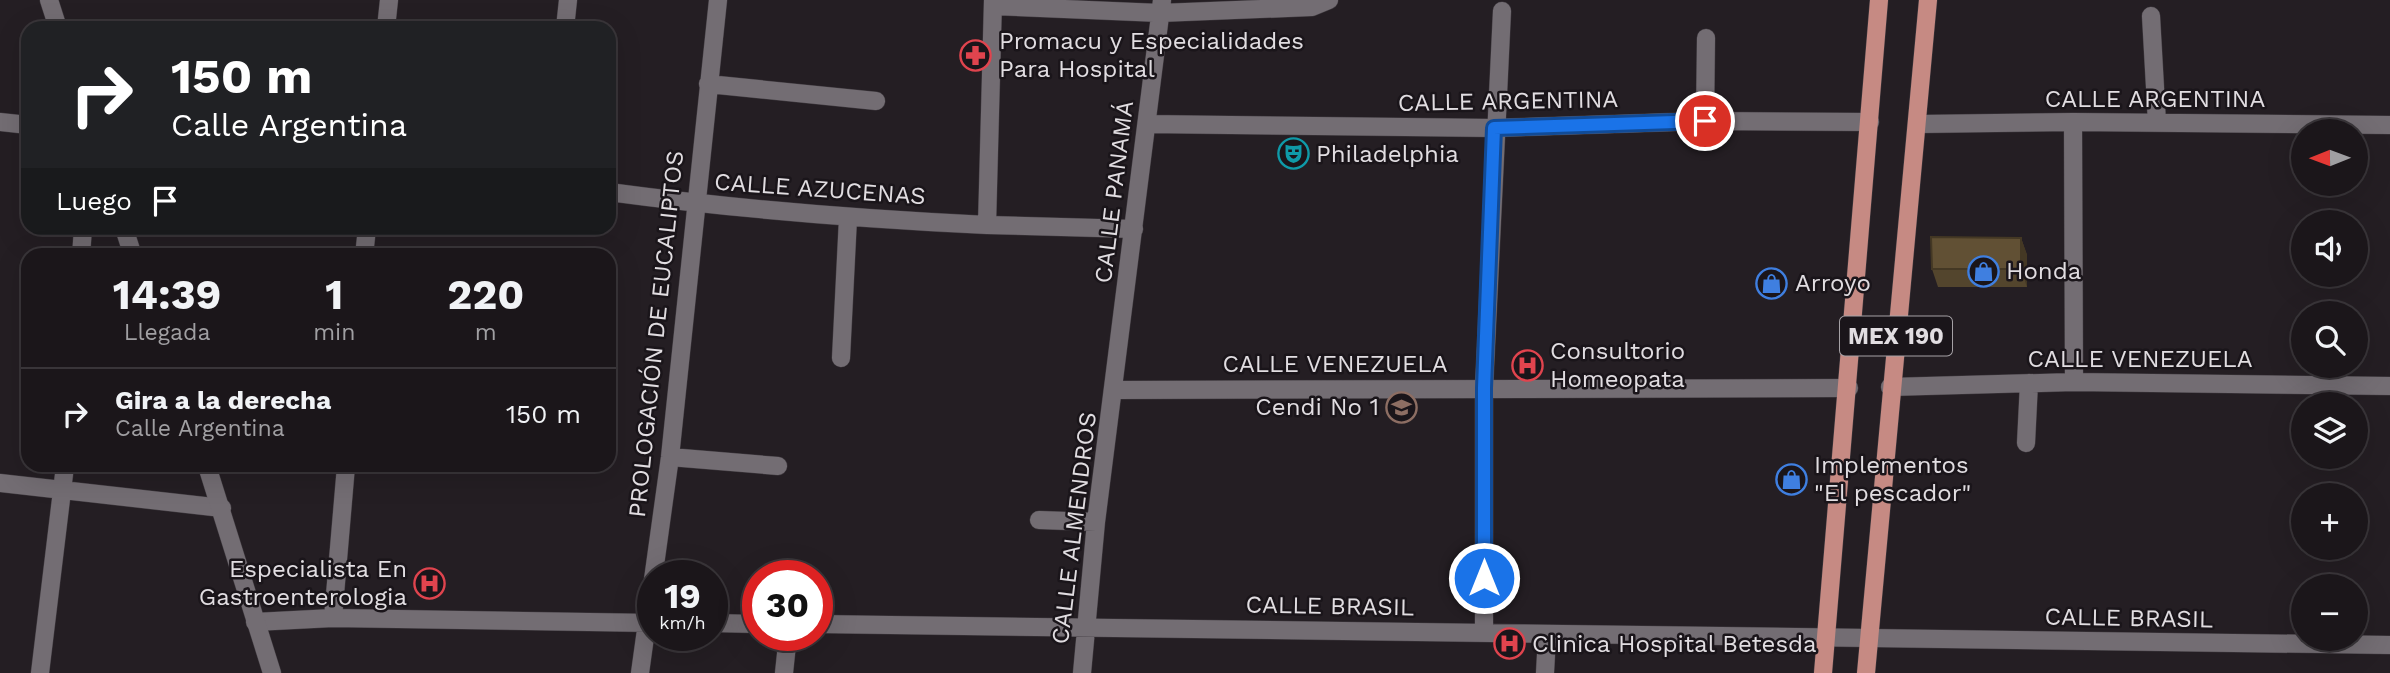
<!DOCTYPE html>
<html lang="es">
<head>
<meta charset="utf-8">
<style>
	:root { --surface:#1b161a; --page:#282327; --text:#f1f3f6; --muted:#a09fa2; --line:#393539 }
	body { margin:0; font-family:"Work Sans",sans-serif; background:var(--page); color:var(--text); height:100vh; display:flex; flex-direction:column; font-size:26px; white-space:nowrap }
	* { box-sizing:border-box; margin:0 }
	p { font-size:23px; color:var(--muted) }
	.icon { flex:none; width:38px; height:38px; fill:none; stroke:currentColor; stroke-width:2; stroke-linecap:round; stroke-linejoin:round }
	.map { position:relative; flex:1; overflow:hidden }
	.sheet { position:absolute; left:21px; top:248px; width:595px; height:224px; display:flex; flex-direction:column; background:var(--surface); border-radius:21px; box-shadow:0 7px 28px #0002,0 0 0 2px var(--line) }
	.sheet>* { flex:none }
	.banner { position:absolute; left:21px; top:21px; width:595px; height:214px; border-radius:21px; box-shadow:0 7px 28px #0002,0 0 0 2px var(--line); background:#202124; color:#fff; overflow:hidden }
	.needle { width:46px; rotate:269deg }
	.tools { position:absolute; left:2291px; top:119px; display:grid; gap:14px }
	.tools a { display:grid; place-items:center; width:77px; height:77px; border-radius:50%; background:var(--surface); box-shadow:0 7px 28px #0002,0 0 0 2px var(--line); font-size:35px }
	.speed { position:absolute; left:637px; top:560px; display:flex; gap:14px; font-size:35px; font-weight:700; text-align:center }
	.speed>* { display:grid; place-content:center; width:91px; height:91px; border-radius:50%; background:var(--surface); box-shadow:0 7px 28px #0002,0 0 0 2px var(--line); line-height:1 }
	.speed small { font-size:18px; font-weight:400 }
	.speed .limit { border:10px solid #d22; background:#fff; color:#111 }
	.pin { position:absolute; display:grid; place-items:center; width:60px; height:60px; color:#fff; margin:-30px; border:4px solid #fff; border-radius:50%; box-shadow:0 2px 7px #0007 }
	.me { position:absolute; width:77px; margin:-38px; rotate:0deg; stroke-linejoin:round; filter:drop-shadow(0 0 5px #0008) }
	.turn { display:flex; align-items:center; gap:24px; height:147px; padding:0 35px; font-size:32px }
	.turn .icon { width:91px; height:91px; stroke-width:2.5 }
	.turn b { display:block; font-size:49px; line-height:60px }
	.then { display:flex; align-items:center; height:66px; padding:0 35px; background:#0003; gap:14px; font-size:26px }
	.eta { display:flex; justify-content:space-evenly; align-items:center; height:119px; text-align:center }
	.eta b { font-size:42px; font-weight:700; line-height:49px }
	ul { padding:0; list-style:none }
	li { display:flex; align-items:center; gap:21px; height:91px; padding:0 35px; border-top:2px solid var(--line) }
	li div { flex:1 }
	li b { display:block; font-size:26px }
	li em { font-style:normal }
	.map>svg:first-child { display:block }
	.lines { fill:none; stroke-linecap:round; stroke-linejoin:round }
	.minor-casing { stroke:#403b40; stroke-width:19 }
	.tertiary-casing { stroke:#403b40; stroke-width:19 }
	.primary-casing { stroke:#403b40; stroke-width:19 }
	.minor { stroke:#736d73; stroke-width:18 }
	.tertiary { stroke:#736d73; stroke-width:18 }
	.primary { stroke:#c68a83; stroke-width:18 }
	.wall { fill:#53452d }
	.shaded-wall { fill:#443824 }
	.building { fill:#615034; stroke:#443824; stroke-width:2 }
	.route-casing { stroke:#114b97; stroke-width:18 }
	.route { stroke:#1a73e8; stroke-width:12 }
	.labels { text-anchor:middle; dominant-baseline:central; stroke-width:5; stroke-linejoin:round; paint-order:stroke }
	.shield { fill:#1a151a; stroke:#a5a1a5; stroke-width:2 }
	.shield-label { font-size:23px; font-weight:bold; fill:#e1dde1 }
	.poi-label { font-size:24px; fill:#e1dde1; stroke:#1a151a; text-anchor:start }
	.street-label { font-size:24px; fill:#e1dde1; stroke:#1a151a }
</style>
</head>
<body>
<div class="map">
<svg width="2390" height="673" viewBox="0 0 2390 673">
	<rect width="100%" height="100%" fill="#241e23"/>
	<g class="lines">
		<defs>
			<path id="minor" d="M993,6L1160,13L1312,7L1329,0
				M2151,16L2157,123
				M386,28L389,0
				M565,28L568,0
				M708,84L876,101
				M1705,121L1706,38
				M0,122L28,125
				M2073,122L2074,382
				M1147,124L1494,128L1705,121L1870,122
				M1919,124L2073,122L2390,125
				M609,192C735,209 860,219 987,225L993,0
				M987,225L1134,229
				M81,256L83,228
				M364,256L367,228
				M841,358L848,218
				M1890,387L2074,382L2390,386
				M1115,390L1849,388
				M2026,443L2029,383
				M670,457L778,466
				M0,483L222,508
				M1039,520L1096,522
				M333,618L346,466
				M255,622L333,618L653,623
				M712,623L758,624
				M817,624L2390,645
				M1484,632V388L1502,11
				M40,673L65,466
				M640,673L670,457L718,0
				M784,673L788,635
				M1082,673L1096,522L1162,0
				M1545,673L1547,636"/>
			<path id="tertiary" d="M49,0L58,28
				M124,228L133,256
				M207,466L272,673"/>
			<path id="primary" d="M1823,673L1879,0
				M1866,673L1928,0"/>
		</defs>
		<use href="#minor" class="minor-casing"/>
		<use href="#tertiary" class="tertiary-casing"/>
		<use href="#primary" class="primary-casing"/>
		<use href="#minor" class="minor"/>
		<use href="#tertiary" class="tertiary"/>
		<use href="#primary" class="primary"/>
	</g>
	<path class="wall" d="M2021,238L2027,255V287H1938L1932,269Z"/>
	<path class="shaded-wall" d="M2021,238L2027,255V287L2021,269Z"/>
	<path class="building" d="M1931,237L2021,238V269H1932Z"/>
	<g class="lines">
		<defs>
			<path id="route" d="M1484,578V388L1494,128L1705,121"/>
		</defs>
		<use href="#route" class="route-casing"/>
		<use href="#route" class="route"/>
	</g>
	<defs>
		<symbol id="pharmacy-ring" viewBox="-11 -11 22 22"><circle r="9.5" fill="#1a151a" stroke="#e0444e" stroke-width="1.5"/><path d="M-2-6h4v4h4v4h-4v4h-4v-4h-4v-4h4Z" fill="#e0444e"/></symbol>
		<symbol id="theatre-ring" viewBox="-11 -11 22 22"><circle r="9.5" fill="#1a151a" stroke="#0f9aa8" stroke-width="1.5"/><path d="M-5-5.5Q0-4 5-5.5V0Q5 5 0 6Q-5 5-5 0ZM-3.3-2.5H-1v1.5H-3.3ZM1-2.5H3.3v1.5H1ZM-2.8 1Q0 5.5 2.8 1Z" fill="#0f9aa8"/></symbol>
		<symbol id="shop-ring" viewBox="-11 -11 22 22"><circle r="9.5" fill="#1a151a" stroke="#3f7fe0" stroke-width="1.5"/><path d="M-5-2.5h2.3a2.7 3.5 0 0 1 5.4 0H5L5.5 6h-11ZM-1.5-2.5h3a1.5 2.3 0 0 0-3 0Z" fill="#3f7fe0"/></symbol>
		<symbol id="hospital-ring" viewBox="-11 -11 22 22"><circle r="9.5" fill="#1a151a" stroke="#e0444e" stroke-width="1.5"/><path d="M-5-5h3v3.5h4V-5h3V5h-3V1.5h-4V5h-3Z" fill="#e0444e"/></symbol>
		<symbol id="school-ring" viewBox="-11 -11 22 22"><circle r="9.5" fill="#1a151a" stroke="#8d6e63" stroke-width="1.5"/><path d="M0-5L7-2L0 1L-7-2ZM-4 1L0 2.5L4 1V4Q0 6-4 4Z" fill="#8d6e63"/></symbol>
	</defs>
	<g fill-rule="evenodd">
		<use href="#pharmacy-ring" x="958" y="38" width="35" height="35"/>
		<use href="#theatre-ring" x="1276" y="136" width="35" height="35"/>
		<use href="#shop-ring" x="1966" y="254" width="35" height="35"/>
		<use href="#shop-ring" x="1754" y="266" width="35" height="35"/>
		<use href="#hospital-ring" x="1510" y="348" width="35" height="35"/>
		<use href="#school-ring" x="1384" y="390" width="35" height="35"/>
		<use href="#shop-ring" x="1774" y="462" width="35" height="35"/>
		<use href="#hospital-ring" x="412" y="566" width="35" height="35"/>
		<use href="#hospital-ring" x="1492" y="626" width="35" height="35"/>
	</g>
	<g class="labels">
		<rect class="shield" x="1840" y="316.5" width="112" height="39" rx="5"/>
		<g class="shield-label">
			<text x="1896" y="336">MEX 190</text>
		</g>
		<g class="poi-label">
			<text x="999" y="41">Promacu y Especialidades<tspan x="999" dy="28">Para Hospital</tspan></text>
			<text x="1316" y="154">Philadelphia</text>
			<text x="2006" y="271">Honda</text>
			<text x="1795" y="283">Arroyo</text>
			<text x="1550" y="351">Consultorio<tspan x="1550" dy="28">Homeopata</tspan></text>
			<text x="1379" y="407" text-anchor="end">Cendi No 1</text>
			<text x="1814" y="465">Implementos<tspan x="1814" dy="28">"El pescador"</tspan></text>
			<text x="407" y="569" text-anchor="end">Especialista En<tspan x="407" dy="28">Gastroenterologia</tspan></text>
			<text x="1532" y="644">Clinica Hospital Betesda</text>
		</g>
		<g class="street-label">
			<text x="2155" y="99">CALLE ARGENTINA</text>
			<text transform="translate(1508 101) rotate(-1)">CALLE ARGENTINA</text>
			<text transform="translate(820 189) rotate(4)">CALLE AZUCENAS</text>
			<text transform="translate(1114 192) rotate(-83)">CALLE PANAMÁ</text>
			<text transform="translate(656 334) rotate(-84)">PROLOGACIÓN DE EUCALIPTOS</text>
			<text x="2140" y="359">CALLE VENEZUELA</text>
			<text x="1335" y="364">CALLE VENEZUELA</text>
			<text transform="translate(1074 528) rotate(-83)">CALLE ALMENDROS</text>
			<text transform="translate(1330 606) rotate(1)">CALLE BRASIL</text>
			<text transform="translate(2129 618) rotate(1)">CALLE BRASIL</text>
		</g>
	</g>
</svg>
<div class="tools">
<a><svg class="needle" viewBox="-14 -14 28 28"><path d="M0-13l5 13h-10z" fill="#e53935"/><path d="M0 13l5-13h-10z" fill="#a09fa2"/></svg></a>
<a><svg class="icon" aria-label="sound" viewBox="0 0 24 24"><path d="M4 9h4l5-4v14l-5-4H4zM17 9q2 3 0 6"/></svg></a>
<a><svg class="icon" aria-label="search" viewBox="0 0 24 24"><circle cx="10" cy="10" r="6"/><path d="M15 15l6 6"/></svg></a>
<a><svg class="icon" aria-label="layers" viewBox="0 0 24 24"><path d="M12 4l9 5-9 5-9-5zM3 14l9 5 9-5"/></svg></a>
<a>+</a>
<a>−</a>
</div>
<div class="speed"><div>19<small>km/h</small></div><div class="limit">30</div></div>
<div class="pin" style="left:1705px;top:121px;background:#d93025"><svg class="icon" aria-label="arrive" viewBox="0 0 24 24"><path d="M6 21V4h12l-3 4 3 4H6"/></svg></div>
<svg class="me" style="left:1484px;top:578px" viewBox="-20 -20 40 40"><circle r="17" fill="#1a73e8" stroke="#fff" stroke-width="3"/><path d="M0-11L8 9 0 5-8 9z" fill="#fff"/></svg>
<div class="banner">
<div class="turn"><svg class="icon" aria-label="right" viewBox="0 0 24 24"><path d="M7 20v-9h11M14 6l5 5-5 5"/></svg><div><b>150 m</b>Calle Argentina</div></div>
<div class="then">Luego<svg class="icon" aria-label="arrive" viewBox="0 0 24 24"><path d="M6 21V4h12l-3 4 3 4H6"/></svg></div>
</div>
<section class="sheet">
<div class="eta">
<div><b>14:39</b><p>Llegada</p></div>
<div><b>1</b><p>min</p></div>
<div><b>220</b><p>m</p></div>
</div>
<ul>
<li><svg class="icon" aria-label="right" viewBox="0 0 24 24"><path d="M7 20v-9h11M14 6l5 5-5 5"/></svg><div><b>Gira a la derecha</b><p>Calle Argentina</p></div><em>150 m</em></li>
</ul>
</section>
</div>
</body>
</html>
